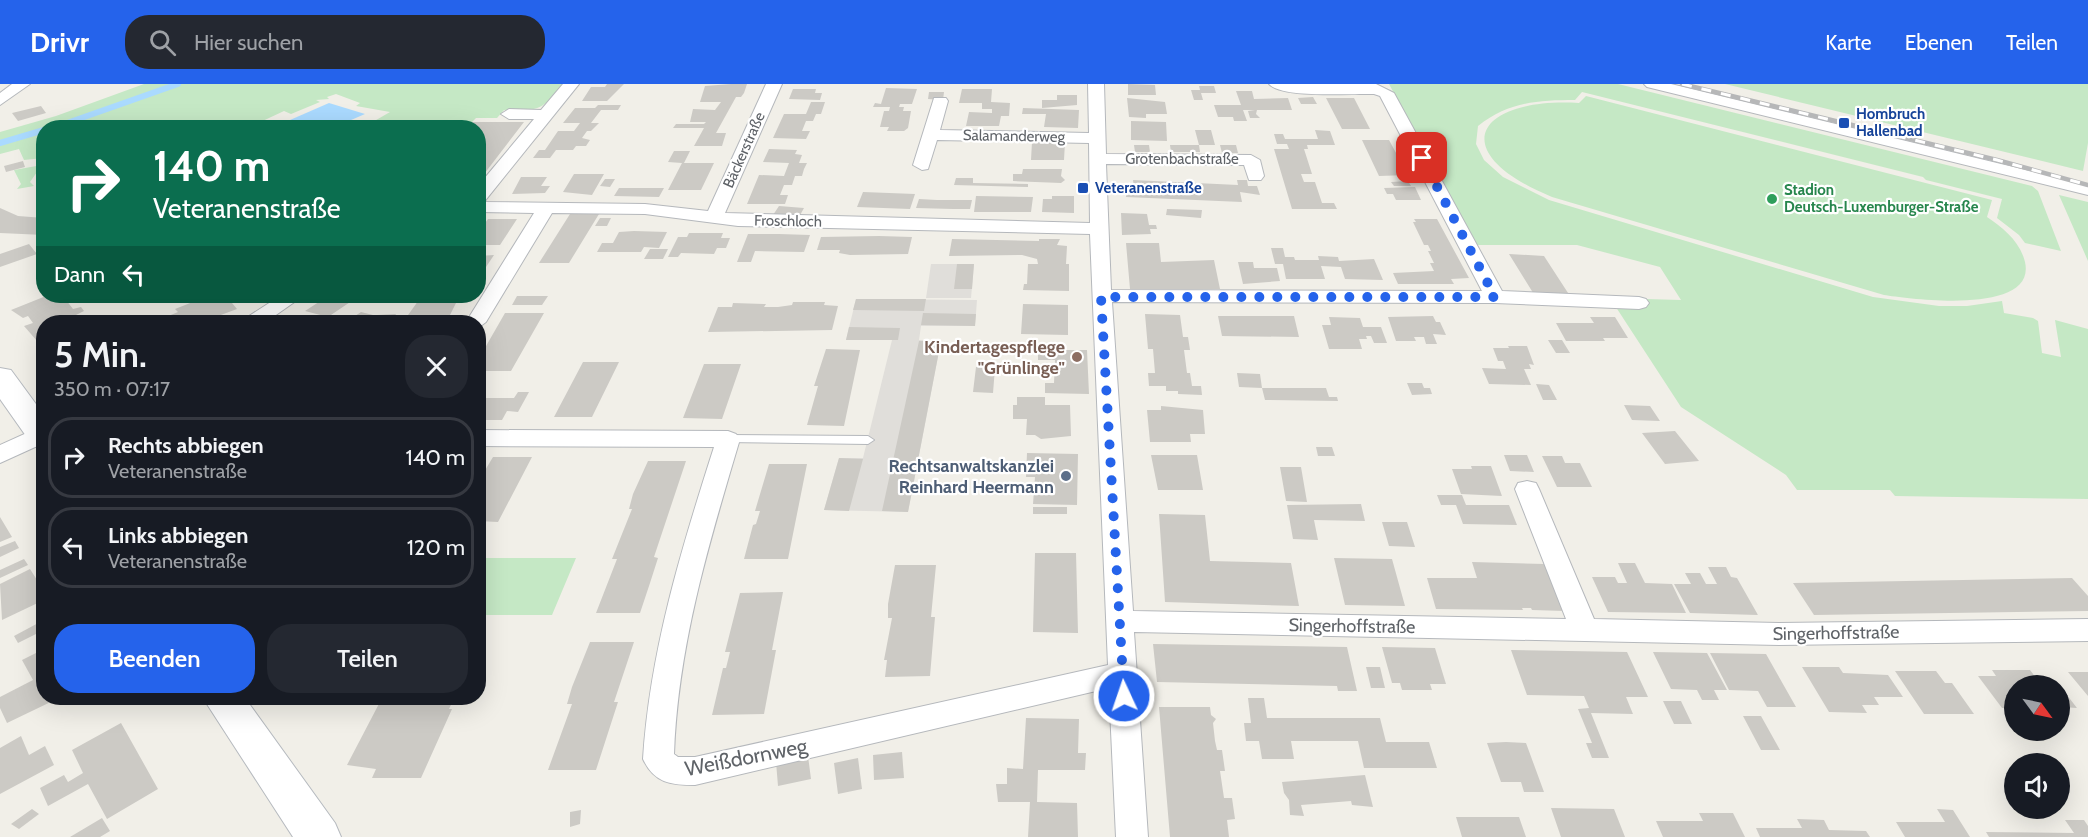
<!DOCTYPE html>
<html lang="de">
<head>
<meta charset="utf-8">
<style>
	:root { --surface:#171b24; --page:#242831; --text:#f1f3f6; --muted:#9ea1a6; --line:#363941; --accent:#2563eb }
	body { margin:0; font-family:Cabin,sans-serif; background:var(--page); color:var(--text); height:100vh; display:flex; flex-direction:column; font-size:22px; white-space:nowrap }
	* { box-sizing:border-box; margin:0 }
	p { font-size:20px; color:var(--muted) }
	.icon { flex:none; width:33px; height:33px; fill:none; stroke:currentColor; stroke-width:2; stroke-linecap:round; stroke-linejoin:round }
	.map { position:relative; flex:1; overflow:hidden }
	.drawer { position:absolute; left:36px; top:231px; width:450px; height:390px; display:flex; flex-direction:column; background:var(--surface); border-radius:24px; box-shadow:0 6px 24px #0002 }
	.drawer>* { flex:none }
	.guide { position:absolute; left:36px; top:36px; width:450px; height:183px; border-radius:24px; box-shadow:0 6px 24px #0002; background:#0b6e4f; color:#fff; overflow:hidden }
	.needle { width:39px; rotate:123deg }
	.fabs { position:absolute; left:2004px; top:591px; display:grid; gap:12px }
	.fabs a { display:grid; place-items:center; width:66px; height:66px; border-radius:50%; background:var(--surface); box-shadow:0 6px 24px #0002; font-size:30px }
	.pin { position:absolute; display:grid; place-items:center; width:51px; height:51px; color:#fff; margin:-26px; border-radius:12px; box-shadow:0 3px 9px #0006 }
	.me { position:absolute; width:66px; margin:-33px; rotate:357deg; stroke-linejoin:round; filter:drop-shadow(0 0 4px #0008) }
	.turn { display:flex; align-items:center; gap:21px; height:126px; padding:0 18px; font-size:27px }
	.turn .icon { width:78px; height:78px; stroke-width:2.5 }
	.turn b { display:block; font-size:42px; line-height:51px }
	.then { display:flex; align-items:center; height:57px; padding:0 18px; background:#0003; gap:12px; font-size:22px }
	.round { display:grid; place-items:center; flex:none; width:63px; height:63px; border-radius:24px; background:var(--page) }
	.headline { display:flex; align-items:center; justify-content:space-between; height:102px; padding:0 18px }
	h1 { font-size:36px; font-weight:600; line-height:45px }
	.action { display:flex; gap:12px; margin-top:auto; padding:12px 18px }
	.action a { flex:1; height:69px; border-radius:24px; background:var(--accent); color:#fff; font-size:24px; font-weight:600; line-height:69px; text-align:center }
	.action a+a { background:var(--page); color:var(--text) }
	ul { padding:0; list-style:none }
	li { display:flex; align-items:center; gap:18px; height:81px; margin:0 12px 9px; padding:0 6px; border:3px solid var(--line); border-radius:24px }
	li div { flex:1 }
	li b { display:block; font-size:22px }
	li em { font-style:normal }
	header { display:flex; align-items:center; gap:36px; box-sizing:border-box; height:84px; padding:0 30px; background:var(--accent); color:#fff }
	header strong { font-size:28px }
	nav { display:flex; gap:33px; margin-inline-start:auto; font-size:21px }
	.search { width:420px; height:54px; background:var(--page); display:flex; align-items:center; gap:15px; box-sizing:border-box; padding:0 21px; border-radius:24px; color:var(--muted); font-size:22px }
	.map>svg:first-child { display:block }
	.industrial { fill:#e0deda }
	.green { fill:#c5e8c5 }
	.water { fill:#aadaff }
	.lines { fill:none; stroke-linecap:round; stroke-linejoin:round }
	.stream { stroke:#aadaff; stroke-width:6 }
	.building { fill:#cccac5 }
	.lane-casing { stroke:#b5b8bc; stroke-width:2 }
	.street-casing { stroke:#b5b8bc; stroke-width:2 }
	.secondary-casing { stroke:#b6babf; stroke-width:2 }
	.lane { fill:#fff; fill-rule:evenodd }
	.street { fill:#fff; fill-rule:evenodd }
	.secondary { fill:#fff; fill-rule:evenodd }
	.rail-casing { stroke:#b6b7b8; stroke-width:4.5 }
	.rail { stroke:#fff; stroke-width:3; stroke-dasharray:10; stroke-linecap:butt }
	.route { stroke:#2563eb; stroke-width:10; stroke-dasharray:0 18 }
	.transit-dot { fill:#1a4fb4; stroke:#fff; stroke-width:2 }
	.leisure-dot { fill:#2e9e5b; stroke:#fff; stroke-width:2 }
	.education-dot { fill:#8d6e63; stroke:#fff; stroke-width:2 }
	.service-dot { fill:#5c6f8a; stroke:#fff; stroke-width:2 }
	.labels { text-anchor:middle; dominant-baseline:central; stroke-width:4.5; stroke-linejoin:round; paint-order:stroke }
	.far-transit-label { font-size:15px; font-weight:bold; fill:#164399; stroke:#fff; text-anchor:start }
	.far-street-label { font-size:15px; fill:#5f6368; stroke:#fff }
	.far-leisure-label { font-size:15px; font-weight:bold; fill:#27864d; stroke:#fff; text-anchor:start }
	.education-label { font-size:18px; font-weight:bold; fill:#785e54; stroke:#fff; text-anchor:end }
	.service-label { font-size:18px; font-weight:bold; fill:#4e5e75; stroke:#fff; text-anchor:end }
	.street-label { font-size:18px; fill:#5f6368; stroke:#fff }
	.near-street-label { font-size:21px; fill:#5f6368; stroke:#fff }
</style>
</head>
<body>
<header>
<strong>Drivr</strong>
<div class="search"><svg class="icon" aria-label="search" viewBox="0 0 24 24"><circle cx="10" cy="10" r="6"/><path d="M15 15l6 6"/></svg>Hier suchen</div>
<nav><a>Karte</a><a>Ebenen</a><a>Teilen</a></nav>
</header>
<div class="map">
<svg width="2088" height="753" viewBox="0 0 2088 753">
	<rect width="100%" height="100%" fill="#f1efe8"/>
	<path class="industrial" d="M931,180H974L971,214H926Z
		M856,215L977,216L975,242H921L919,256L941,257L908,428L824,426L839,374H863L892,256H846Z"/>
	<path class="green" d="M144,0H563C542,27 538,27 504,26L497,34H476L467,43H351L365,37L371,39L390,28L356,22L360,19L336,10L327,13L329,15L316,16L320,18L291,30L284,27L250,43L44,44L43,74L24,76L19,65L0,70V48L56,32Z
		M1389,0H1618L2032,102L2038,107L2061,167L2025,159L2019,151L1997,134L2002,115L1926,96L1923,93L1582,8L1575,16C1538,16 1508,18 1478,42L1476,60L1484,76L1503,93L1549,116L1873,213L1939,222H1967L2002,217L2004,229L2033,234L2038,237L2042,269L2061,273L2055,236L2088,245V415L1895,412L1890,406H1797L1786,391L1681,323L1610,214L1681,216L1660,183L1577,161H1476Z
		M1725,0H2088V59L2083,87Z
		M1586,12L1992,116L1987,133C2003,144 2020,157 2025,178C2037,232 1910,215 1884,211L1552,113C1443,68 1476,13 1579,19Z
		M42,81L30,98L34,102L17,105L21,100L14,86Z
		M2059,111L2088,118V177Z
		M486,474H576L552,531H479V490Z"/>
	<path class="water" d="M329,19L365,30L335,43H274Z"/>
	<g class="lines">
		<path class="stream" d="M53,44L178,0
			M0,59L44,46
			M44,99V102"/>
	</g>
	<path class="building" d="M607,0H624L607,17H582L591,3H605Z
		M731,0H747L744,9L741,13H736L716,49H726L722,62H694L704,44H673L676,40H704L706,38H690L693,25L715,26L721,18H700L705,2Z
		M1128,0L1155,1L1156,11H1128Z
		M1199,2H1214L1216,9H1201L1203,16H1194L1191,6H1200Z
		M886,4L917,5L912,20H900L899,23H904L903,27H911L908,44L904,47H887L889,43H880L884,27H889L890,23H873L875,19L881,20Z
		M793,5H816L815,9H822L820,16L789,15Z
		M962,5H992L991,18L1010,19L1009,32H1001L999,42H966L969,28L992,29V25H982V19H959Z
		M1236,7H1252L1254,15L1288,14L1292,26H1257L1256,30L1260,34H1250L1248,27L1255,26H1243L1247,37H1234L1233,33H1218L1214,21H1241Z
		M929,8H944L943,16L928,15Z
		M1057,11H1077V21L1042,24V16H1057Z
		M1313,13L1317,20H1301L1298,14Z
		M1127,14L1165,18L1167,30H1146V34L1129,33Z
		M1326,14H1354L1370,45H1342Z
		M811,18H825L821,30H816L813,37H806L802,47H810L806,55L773,54L784,30H806Z
		M598,21H621L618,26H601L591,39H599L591,47H587L582,54L590,56L586,62H576L573,66H556L550,74H533L539,66H545L558,47H574L580,39H563L575,24H595Z
		M41,22L46,29L18,37L12,29Z
		M1023,24L1079,26L1078,44L1044,43L1046,30H1022Z
		M1131,37L1166,38L1167,57L1131,56Z
		M472,38H524L478,98L479,45L468,43Z
		M1195,46H1211L1215,61H1199Z
		M1315,46L1330,47L1335,61H1307L1308,65H1304L1312,90H1301L1304,98H1315L1322,119H1334L1337,125H1292L1274,65H1289L1287,60H1277L1274,50H1283L1285,55H1318Z
		M1362,56H1389L1408,91L1379,92Z
		M1032,58H1065L1064,76H1031Z
		M1134,61H1149L1150,68H1135Z
		M1170,61H1199L1200,68H1171Z
		M1220,61H1236L1238,69H1222Z
		M769,65L797,66L795,70L802,71L799,79H807L804,85L802,92H795L792,101H784L780,111H788L785,120H747L759,91L784,92L789,79L763,78Z
		M674,67H690L684,79H714L701,106H668L682,79L668,78Z
		M23,77L25,83L6,88L4,82Z
		M1023,85H1062L1061,92L1065,96L1061,99L1013,97V90H1022Z
		M574,90H604L592,111L563,108Z
		M521,93H547L541,102H550L545,109L512,110Z
		M956,94H973V99L1028,100V103L954,101Z
		M605,95H615L610,103L600,102Z
		M1133,96L1238,101L1237,96H1247L1248,102H1257L1260,111L1240,108L1242,118L1126,113V105H1134Z
		M1408,97L1411,102H1394L1391,98Z
		M1415,103L1421,116H1396L1393,110H1387L1384,104Z
		M619,104H664L659,113L614,112Z
		M863,108L915,110L910,125L857,123Z
		M976,112L1033,113L1031,128H974Z
		M1052,112H1074V129L1042,128L1043,115H1052Z
		M919,115L937,116H972L970,125H953L916,124Z
		M779,122L804,124L799,133L773,131Z
		M0,124L18,132L44,134V151L0,149Z
		M1167,125L1202,126L1201,134L1166,131Z
		M1121,129L1147,130L1149,141H1156L1157,145H1150L1151,150L1122,151Z
		M570,130H599L569,179H539Z
		M600,134H611L607,142H595Z
		M488,135H517L500,161H478V149Z
		M1414,135H1437L1469,194L1451,195L1454,200H1398L1393,189L1434,187L1430,179H1434L1428,167H1431L1428,161H1424L1413,138H1416Z
		M634,147L667,148L659,164L644,163L641,168H597L602,159H613L619,148Z
		M689,149H723L721,154H730L726,164H717L714,170L681,169L678,173H668L678,153H687Z
		M748,150H779L810,151L804,168L755,167L751,178H737Z
		M879,152L912,153L908,170L850,171L839,169L840,166H817L821,153Z
		M952,155L1039,157V155H1060L1057,161L1067,162L1066,180H1069V207L1023,206L1024,200H1027L1028,180H1038L1037,175L1022,171L949,172Z
		M1126,159H1159L1161,178L1214,176L1220,205H1130Z
		M29,160L37,170L0,183V170Z
		M1271,164H1283L1285,173H1294L1295,176H1319L1318,172L1338,173L1339,177L1374,175L1383,196L1345,195L1341,183L1321,182L1325,195H1286L1283,180H1275Z
		M650,165H668L663,175H644Z
		M1509,170L1544,172L1570,212H1535Z
		M494,171L478,195V172Z
		M1238,178H1253L1254,184H1277L1280,197L1243,200Z
		M957,180H974L972,205H954Z
		M46,212H77L66,216L73,225L81,223L84,227L76,231L82,238H44V265L24,242L33,239L28,232L23,234L11,226Z
		M208,212H252L232,219L237,225L202,238H154L178,228L175,225Z
		M328,212H359L328,233L305,227Z
		M517,212H548L542,221H512Z
		M421,213H459L447,237L403,238Z
		M856,215H926L924,227L853,226Z
		M793,218H825L824,221L838,222L832,246L708,248L718,223H732L733,219L766,220L764,223H778L792,221Z
		M1023,220L1068,221V251L1021,250Z
		M361,228L373,231L367,238H346Z
		M505,229H544L511,287H478V276Z
		M923,229L976,230L975,242L921,241Z
		M396,230L391,238H371L377,231Z
		M1145,230L1180,231L1183,253H1188L1190,266H1184L1187,289H1190L1192,302H1201L1202,311L1178,310V307H1166V302H1149L1148,289H1155L1153,265H1148Z
		M1218,232H1294L1299,253L1222,252Z
		M1433,232L1436,238H1440L1446,251L1433,250L1437,260H1426L1424,253H1414L1416,257H1396L1388,233Z
		M1329,233L1360,234L1363,243H1381L1387,259H1374L1371,252H1366L1367,255H1359L1362,265H1329L1322,241H1331Z
		M1590,233H1615L1628,254H1603L1605,257H1566L1556,239H1594Z
		M849,243L900,244L898,256H846Z
		M1548,256H1562L1570,269H1556Z
		M919,257H941L908,428L882,427Z
		M1508,262H1527L1534,281L1529,280L1531,285H1524L1531,301L1489,300L1482,284L1506,285L1503,277H1498L1493,264H1509Z
		M826,265L860,266L844,342L807,341L818,302H814Z
		M1038,266H1087L1089,310L1045,309V299H1054L1055,276H1038Z
		M583,278H619L592,333H554Z
		M704,280H741L722,335L683,334Z
		M976,283L995,284L993,309L973,308Z
		M1237,289L1260,290L1262,304L1239,303Z
		M1407,299H1422L1424,304H1430L1432,310L1412,311Z
		M1536,300L1549,301L1557,316H1543Z
		M1262,304H1326L1329,313H1337L1338,317L1265,316Z
		M518,308H529L518,328L507,327L502,336H478L481,314H514Z
		M1017,313H1045V321H1070L1071,352L1041,355L1035,351H1026L1027,335H1013V321H1017Z
		M1624,321L1650,322L1660,337L1632,336Z
		M1161,322L1203,326L1205,350H1190L1191,358H1150L1147,326H1161Z
		M1675,347L1699,377L1665,380L1642,349Z
		M1316,363H1332L1335,372H1318Z
		M1027,369L1078,370L1077,421L1033,420L1035,393H1026Z
		M1151,371H1197L1203,406H1158Z
		M1504,371H1527L1534,388L1510,387Z
		M1542,372H1562L1565,379H1580L1592,403H1557Z
		M493,373H532L498,438L478,437V398Z
		M839,374L863,375L849,427L824,426Z
		M648,377H686L654,473L658,474L650,499L640,529H596L617,475H612L632,425H629L633,410Z
		M769,380H807L788,475H744L753,441L756,440L760,427H755Z
		M1471,382H1491L1502,412L1461,410L1452,385H1472Z
		M1280,383H1301L1307,418L1286,417Z
		M1437,411H1462L1466,421H1509L1517,441L1463,440L1456,421H1441Z
		M1361,420L1365,437L1314,436L1318,456L1293,455L1287,421Z
		M1033,423H1067V430H1033Z
		M1159,430L1205,431L1210,477L1291,479L1299,522L1165,518Z
		M0,433L12,453L0,458Z
		M1382,438H1407L1415,463L1389,462Z
		M15,457L19,464L0,473V463Z
		M1035,469H1076L1078,549L1033,548Z
		M1334,474L1392,475L1405,522L1345,521Z
		M24,475L28,481L0,494V486Z
		M1472,478L1545,480L1565,527L1532,526L1531,524H1522L1523,526L1436,525L1427,494H1477Z
		M1618,479H1635L1645,499L1672,500L1686,529L1608,528L1592,493H1615L1618,499H1627Z
		M895,481H936L931,533H935L930,592L885,593L887,576H884L892,534H888V520Z
		M1708,483H1726L1731,493L1737,494L1758,531L1690,529L1674,500H1691L1685,489H1700L1706,500H1717Z
		M30,485L44,507V516L2,536L0,500Z
		M2072,494L2088,512V527L1814,531L1793,499Z
		M783,508L772,566H776L764,630L712,631L723,584H726L730,568H725L740,509Z
		M42,537L44,546L18,559L14,552Z
		M590,558H634L614,618H618L596,686H548L572,620H567L572,603Z
		M1153,560L1347,563L1357,607H1338L1337,602L1157,598Z
		M1382,563L1435,564L1446,600H1430L1432,606H1402L1400,599H1392Z
		M44,565V614H59L7,639L0,624V613L33,596L22,576Z
		M1511,566L1627,568L1648,613H1626L1633,630L1591,629L1609,674H1592L1586,659H1592L1578,625L1589,624L1584,612L1527,611Z
		M1653,568L1707,569L1727,606H1714L1719,616H1702L1697,606L1671,605Z
		M1710,569L1766,570L1796,623H1767L1758,607L1729,606Z
		M1366,583H1380L1385,604H1371Z
		M1802,583H1839L1843,589L1888,591L1903,613H1874L1879,621H1862L1867,629L1829,628Z
		M1992,586H2030L2042,602H2014V624H2002L1978,592H1996Z
		M1895,587H1936L1945,599H1952L1974,630H1924Z
		M2068,588H2088V612Z
		M2060,602L2077,624L2063,623L2060,619Z
		M382,614H454L449,625H452L421,694H372L376,685L347,681Z
		M1248,614H1264L1267,634H1380L1386,658H1429L1437,684H1364L1358,657H1291L1294,675H1262L1259,657H1246L1244,639H1251Z
		M1663,617H1681L1692,640H1674Z
		M1159,623H1210L1211,631L1216,635L1213,639L1215,657L1217,666H1222L1225,687H1220L1224,714H1232L1235,735L1227,736L1229,753H1170Z
		M1743,632H1761L1780,666H1761Z
		M1026,634L1079,635L1078,669H1086L1085,686H1038L1037,718L1077,719L1078,753H1028L1030,718H998L996,700H1007V684L1023,685Z
		M121,639L158,705L107,735L88,700L48,722L40,704L64,691L68,698L83,689L72,666Z
		M21,652L29,671L45,662L54,681L0,710V664Z
		M1506,658L1526,659L1544,708H1524L1521,698H1501L1487,659Z
		M902,668L904,694L874,696L873,671Z
		M808,672L811,695L778,702L776,678Z
		M858,674L862,705L838,710L834,679Z
		M1365,691L1373,723L1352,721L1351,717L1301,721L1304,732L1290,731L1289,716L1284,709L1282,698Z
		M1551,724L1614,725L1625,753H1561Z
		M32,725L39,730L19,745L11,740Z
		M1937,725L1953,726L1970,753H1905L1896,738H1945Z
		M581,726L580,740L570,743V728Z
		M1699,729H1733L1745,753H1663L1656,737H1703Z
		M1456,733H1519L1526,753H1462Z
		M102,734L110,747L100,753H70Z
		M1797,735L1824,736L1829,746L1866,747L1870,753H1760L1756,744H1802Z
		M2065,736H2084L2088,742V753H1989L1986,748L2074,749Z"/>
	<g class="lines">
		<defs>
			<path id="lane" d="M728,351L868,352L874,356L868,360L724,358L722,355Z"/>
			<path id="street" d="M12,0H30L0,21V9Z
				M563,0H579L484,118L645,120L708,127L766,0H782L725,129L1090,139L1089,59L937,56L928,85L922,86L913,81L934,14H946L948,17L940,46L1089,49L1088,0H1104L1106,70L1251,71L1260,76L1264,92L1261,96H1249L1244,81L1106,80L1111,206L1482,207L1380,12L1374,10C1352,9 1283,15 1269,0H1376L1394,9L1502,207L1639,213L1646,215L1649,219L1646,223L1639,225L1495,219L1112,218L1133,527L1566,535L1515,405L1518,399L1527,397L1536,399L1539,405L1594,535L1779,539L2088,535V557L1779,561L1134,548L1148,753H1116L1109,604L695,701C671,701 654,699 643,675C650,567 681,466 714,363L478,362V346L728,347L736,350L740,355C709,459 678,561 674,670L678,673H695L1108,581L1090,150L738,142L645,130L552,129L486,238L478,244V238H466L534,129L478,128V102L534,35H509L501,30L509,25L541,26Z
				M1644,0H1671L2088,101V111L1647,3Z
				M280,212H303L266,238H243L246,234Z
				M40,343L44,344V359L0,379V361Z"/>
			<path id="secondary" d="M0,284L11,286L44,331V365L33,362L0,315Z
				M203,614H245L335,739L341,753H293Z"/>
		</defs>
		<use href="#lane" class="lane-casing"/>
		<use href="#street" class="street-casing"/>
		<use href="#secondary" class="secondary-casing"/>
		<use href="#lane" class="lane"/>
		<use href="#street" class="street"/>
		<use href="#secondary" class="secondary"/>
		<defs>
			<path id="rail" d="M1682,0L1997,76L2088,101"/>
		</defs>
		<use href="#rail" class="rail-casing"/>
		<use href="#rail" class="rail"/>
	</g>
	<g class="lines">
		<path class="route" d="M1124,612L1101,213H1495L1422,74"/>
	</g>
	<g class="transit-dot">
		<rect x="1838" y="33" width="12" height="12" rx="3"/>
		<rect x="1077" y="98" width="12" height="12" rx="3"/>
	</g>
	<circle class="leisure-dot" cx="1772" cy="115" r="6"/>
	<circle class="education-dot" cx="1077" cy="273" r="6"/>
	<circle class="service-dot" cx="1066" cy="392" r="6"/>
	<g class="labels">
		<g class="far-transit-label">
			<text x="1856" y="30">Hombruch<tspan x="1856" dy="17">Hallenbad</tspan></text>
			<text x="1095" y="104">Veteranenstraße</text>
		</g>
		<g class="far-street-label">
			<text transform="translate(1014 52) rotate(1)">Salamanderweg</text>
			<text transform="translate(744 66) rotate(-66)">Bäckerstraße</text>
			<text x="1182" y="75">Grotenbachstraße</text>
			<text transform="translate(788 137) rotate(1)">Froschloch</text>
		</g>
		<g class="far-leisure-label">
			<text x="1784" y="106">Stadion<tspan x="1784" dy="17">Deutsch-Luxemburger-Straße</tspan></text>
		</g>
		<g class="education-label">
			<text x="1065" y="263">Kindertagespflege<tspan x="1065" dy="21">"Grünlinge"</tspan></text>
		</g>
		<g class="service-label">
			<text x="1054" y="382">Rechtsanwaltskanzlei<tspan x="1054" dy="21">Reinhard Heermann</tspan></text>
		</g>
		<g class="street-label">
			<text transform="translate(1352 542) rotate(1)">Singerhoffstraße</text>
			<text transform="translate(1836 549) rotate(-1)">Singerhoffstraße</text>
		</g>
		<g class="near-street-label">
			<text transform="translate(746 673) rotate(-11)">Weißdornweg</text>
		</g>
	</g>
</svg>
<div class="fabs">
<a><svg class="needle" viewBox="-14 -14 28 28"><path d="M0-13l5 13h-10z" fill="#e53935"/><path d="M0 13l5-13h-10z" fill="#9ea1a6"/></svg></a>
<a><svg class="icon" aria-label="sound" viewBox="0 0 24 24"><path d="M4 9h4l5-4v14l-5-4H4zM17 9q2 3 0 6"/></svg></a>
</div>
<div class="pin" style="left:1422px;top:74px;background:#d93025"><svg class="icon" aria-label="arrive" viewBox="0 0 24 24"><path d="M6 21V4h12l-3 4 3 4H6"/></svg></div>
<svg class="me" style="left:1124px;top:612px" viewBox="-20 -20 40 40"><circle r="17" fill="#2563eb" stroke="#fff" stroke-width="3"/><path d="M0-11L8 9 0 5-8 9z" fill="#fff"/></svg>
<div class="guide">
<div class="turn"><svg class="icon" aria-label="right" viewBox="0 0 24 24"><path d="M7 20v-9h11M14 6l5 5-5 5"/></svg><div><b>140 m</b>Veteranenstraße</div></div>
<div class="then">Dann<svg class="icon" aria-label="left" viewBox="0 0 24 24"><path d="M17 20v-9H6M10 6l-5 5 5 5"/></svg></div>
</div>
<section class="drawer">
<div class="headline"><div><h1>5 Min.</h1><p>350 m · 07:17</p></div><a class="round"><svg class="icon" aria-label="close" viewBox="0 0 24 24"><path d="M6 6l12 12M18 6L6 18"/></svg></a></div>
<ul>
<li><svg class="icon" aria-label="right" viewBox="0 0 24 24"><path d="M7 20v-9h11M14 6l5 5-5 5"/></svg><div><b>Rechts abbiegen</b><p>Veteranenstraße</p></div><em>140 m</em></li>
<li><svg class="icon" aria-label="left" viewBox="0 0 24 24"><path d="M17 20v-9H6M10 6l-5 5 5 5"/></svg><div><b>Links abbiegen</b><p>Veteranenstraße</p></div><em>120 m</em></li>
</ul>
<div class="action"><a>Beenden</a><a>Teilen</a></div>
</section>
</div>
</body>
</html>
